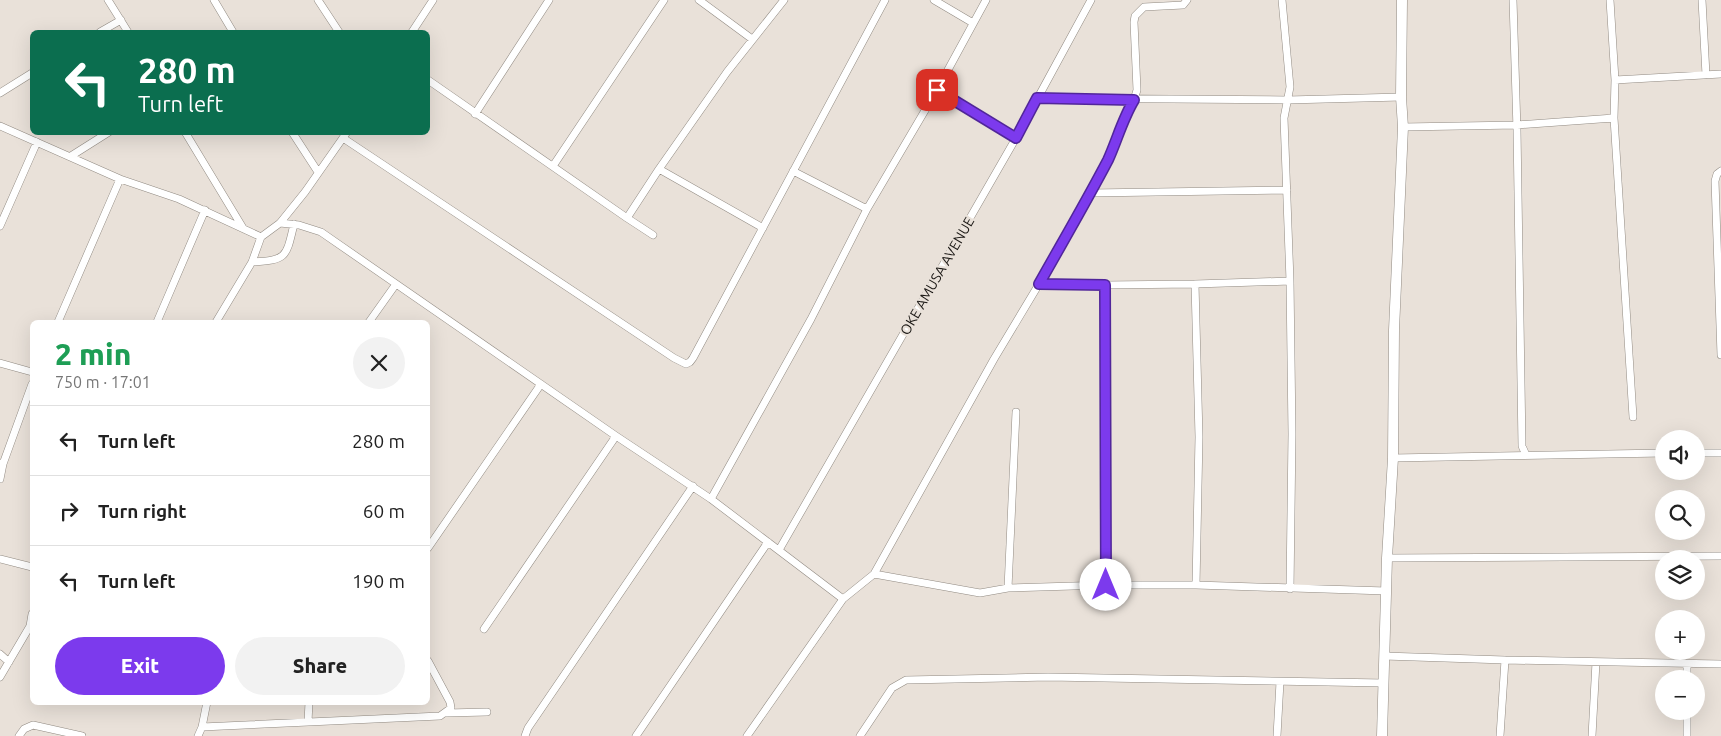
<!DOCTYPE html>
<html lang="en">
<head>
<meta charset="utf-8">
<style>
	:root { --surface:#fff; --page:#f2f2f2; --text:#222; --muted:#767676; --line:#e0e0e0; --accent:#7c3aed }
	body { margin:0; font-family:Ubuntu,sans-serif; background:var(--page); color:var(--text); height:100vh; display:flex; flex-direction:column; font-size:19px; white-space:nowrap }
	* { box-sizing:border-box; margin:0 }
	p { font-size:16px; color:var(--muted) }
	.icon { flex:none; width:28px; height:28px; fill:none; stroke:currentColor; stroke-width:2; stroke-linecap:round; stroke-linejoin:round }
	.map { position:relative; flex:1; overflow:hidden }
	.sheet { position:absolute; left:30px; top:320px; width:400px; height:385px; display:flex; flex-direction:column; background:var(--surface); border-radius:8px; box-shadow:0 5px 20px #0002 }
	.sheet>* { flex:none }
	.hud { position:absolute; left:30px; top:30px; width:400px; height:105px; border-radius:8px; box-shadow:0 5px 20px #0002; background:#0b6e4f; color:#fff; overflow:hidden }
	.controls { position:absolute; left:1655px; top:430px; display:grid; gap:10px }
	.controls a { display:grid; place-items:center; width:50px; height:50px; border-radius:50%; background:var(--surface); box-shadow:0 5px 20px #0002; font-size:25px }
	.pin { position:absolute; display:grid; place-items:center; width:42px; height:42px; color:#fff; margin:-21px; border-radius:10px; box-shadow:0 2px 8px #0006 }
	.me { position:absolute; width:55px; margin:-28px; rotate:0deg; stroke-linejoin:round; filter:drop-shadow(0 0 4px #0008) }
	.turn { display:flex; align-items:center; gap:18px; height:105px; padding:0 25px; font-size:22px }
	.turn .icon { width:65px; height:65px; stroke-width:2.5 }
	.turn b { display:block; font-size:35px; line-height:42px }
	.round { display:grid; place-items:center; flex:none; width:52px; height:52px; border-radius:26px; background:var(--page) }
	.headline { display:flex; align-items:center; justify-content:space-between; height:85px; padding:0 25px }
	h1 { font-size:30px; font-weight:800; line-height:38px; color:#1e9e55 }
	.primary-button { display:flex; gap:10px; margin-top:auto; padding:10px 25px }
	.primary-button a { flex:1; height:58px; border-radius:30px; background:var(--accent); color:#fff; font-size:20px; font-weight:800; line-height:58px; text-align:center }
	.primary-button a+a { background:var(--page); color:var(--text) }
	ul { padding:0; list-style:none }
	li { display:flex; align-items:center; gap:15px; height:70px; padding:0 25px; border-top:1px solid var(--line) }
	li div { flex:1 }
	li b { display:block; font-size:19px }
	li em { font-style:normal }
	.map>svg:first-child { display:block }
	.lines { fill:none; stroke-linecap:round; stroke-linejoin:round }
	.street-casing { stroke:#918a82; stroke-width:8 }
	.secondary-casing { stroke:#918a82; stroke-width:11 }
	.street { stroke:#fff; stroke-width:7 }
	.secondary { stroke:#fff; stroke-width:10 }
	.route-casing { stroke:#51269a; stroke-width:12 }
	.route { stroke:#7c3aed; stroke-width:9 }
	.labels { text-anchor:middle; dominant-baseline:central; stroke-width:4.5; stroke-linejoin:round; paint-order:stroke }
	.street-label { font-size:14px; fill:#1a1714; stroke:#e9e1d9 }
</style>
</head>
<body>
<div class="map">
<svg width="1721" height="736" viewBox="0 0 1721 736">
	<rect width="100%" height="100%" fill="#e9e1d9"/>
	<g class="lines">
		<defs>
			<path id="street" d="M108,0L128,32
				M214,0L233,32
				M318,0L339,32
				M699,0L752,39
				M934,0L973,23
				M986,0L937,90L867,209L811,319L711,499L843,599L874,574L980,593L1008,588L1106,585H1196L1386,591
				M1282,0L1290,87L1284,118L1290,281L1292,434L1290,589
				M1513,0L1517,130L1522,446L1526,455
				M1610,0L1615,80L1614,118L1633,417
				M1702,0L1706,75
				M100,32L121,20
				M412,32L433,0
				M428,80L627,218L659,169L763,228
				M1615,80L1721,74
				M937,90L1016,138
				M0,93L32,73
				M1037,98L1288,100L1401,97
				M475,114L549,0
				M0,126L120,179L179,199L261,237
				M1403,127L1517,125L1614,118
				M185,132L243,228
				M292,132L318,172
				M343,138L674,358L686,364L690,362L693,358L885,0
				M71,156L109,132
				M553,166L664,0
				M659,169L727,72L784,0
				M793,171L867,209
				M1721,171L1717,174L1715,181L1721,355
				M1091,193L1287,190
				M627,218L653,235
				M280,223L299,225L321,232L616,436L711,499
				M0,226L37,142
				M252,262C287,260 286,258 294,224
				M1039,284L1105,285L1106,585
				M1105,285L1195,284
				M58,322L120,179
				M157,322L205,210
				M216,322L252,262L261,237L280,223L305,192L347,132
				M369,322L396,284
				M0,363L32,372
				M1696,453H1721
				M1393,458L1664,453
				M0,463L3,464L32,384
				M0,479L3,464
				M428,548L541,384
				M779,550L1016,138L1091,0
				M1387,558L1721,556
				M0,559L32,567
				M874,574L994,359L1039,284L1091,193L1114,147L1127,112L1134,100L1137,90L1134,22L1135,16L1144,7L1183,5L1187,0
				M1196,585L1199,437L1195,284L1290,281
				M1008,588L1016,412
				M484,629L616,436
				M0,654L9,662
				M1384,656L1505,660L1721,664
				M1687,664V679
				M0,677L30,626L32,614
				M1687,711V736
				M447,713L487,712
				M308,722L309,702
				M202,727L207,702
				M19,736L24,729L33,725L82,736
				M198,736L202,727L440,716L451,708L450,702L428,661
				M525,736L528,728L693,486
				M636,736L768,542
				M747,736L843,599
				M860,736L892,688L906,680L1048,677L1384,683
				M1277,736L1280,682
				M1500,736L1505,660
				M1592,736L1596,662"/>
			<path id="secondary" d="M1382,736L1387,558L1393,458L1394,330L1403,127L1401,97L1402,0"/>
		</defs>
		<use href="#street" class="street-casing"/>
		<use href="#secondary" class="secondary-casing"/>
		<use href="#street" class="street"/>
		<use href="#secondary" class="secondary"/>
	</g>
	<g class="lines">
		<defs>
			<path id="route" d="M937,90L1016,138L1037,98L1134,100C1123,118 1117,140 1108,160C1086,202 1062,243 1039,284L1105,285L1106,585"/>
		</defs>
		<use href="#route" class="route-casing"/>
		<use href="#route" class="route"/>
	</g>
	<g class="labels">
		<g class="street-label">
			<text transform="translate(937 276) rotate(-60)">OKE AMUSA AVENUE</text>
		</g>
	</g>
</svg>
<div class="controls">
<a><svg class="icon" aria-label="sound" viewBox="0 0 24 24"><path d="M4 9h4l5-4v14l-5-4H4zM17 9q2 3 0 6"/></svg></a>
<a><svg class="icon" aria-label="search" viewBox="0 0 24 24"><circle cx="10" cy="10" r="6"/><path d="M15 15l6 6"/></svg></a>
<a><svg class="icon" aria-label="layers" viewBox="0 0 24 24"><path d="M12 4l9 5-9 5-9-5zM3 14l9 5 9-5"/></svg></a>
<a>+</a>
<a>−</a>
</div>
<div class="pin" style="left:937px;top:90px;background:#d93025"><svg class="icon" aria-label="arrive" viewBox="0 0 24 24"><path d="M6 21V4h12l-3 4 3 4H6"/></svg></div>
<svg class="me" style="left:1106px;top:585px" viewBox="-20 -20 40 40"><circle r="19" fill="#fff"/><path d="M0-13L10 11 0 6-10 11z" fill="#7c3aed"/></svg>
<div class="hud">
<div class="turn"><svg class="icon" aria-label="left" viewBox="0 0 24 24"><path d="M17 20v-9H6M10 6l-5 5 5 5"/></svg><div><b>280 m</b>Turn left</div></div>
</div>
<section class="sheet">
<div class="headline"><div><h1>2 min</h1><p>750 m · 17:01</p></div><a class="round"><svg class="icon" aria-label="close" viewBox="0 0 24 24"><path d="M6 6l12 12M18 6L6 18"/></svg></a></div>
<ul>
<li><svg class="icon" aria-label="left" viewBox="0 0 24 24"><path d="M17 20v-9H6M10 6l-5 5 5 5"/></svg><div><b>Turn left</b></div><em>280 m</em></li>
<li><svg class="icon" aria-label="right" viewBox="0 0 24 24"><path d="M7 20v-9h11M14 6l5 5-5 5"/></svg><div><b>Turn right</b></div><em>60 m</em></li>
<li><svg class="icon" aria-label="left" viewBox="0 0 24 24"><path d="M17 20v-9H6M10 6l-5 5 5 5"/></svg><div><b>Turn left</b></div><em>190 m</em></li>
</ul>
<div class="primary-button"><a>Exit</a><a>Share</a></div>
</section>
</div>
</body>
</html>
